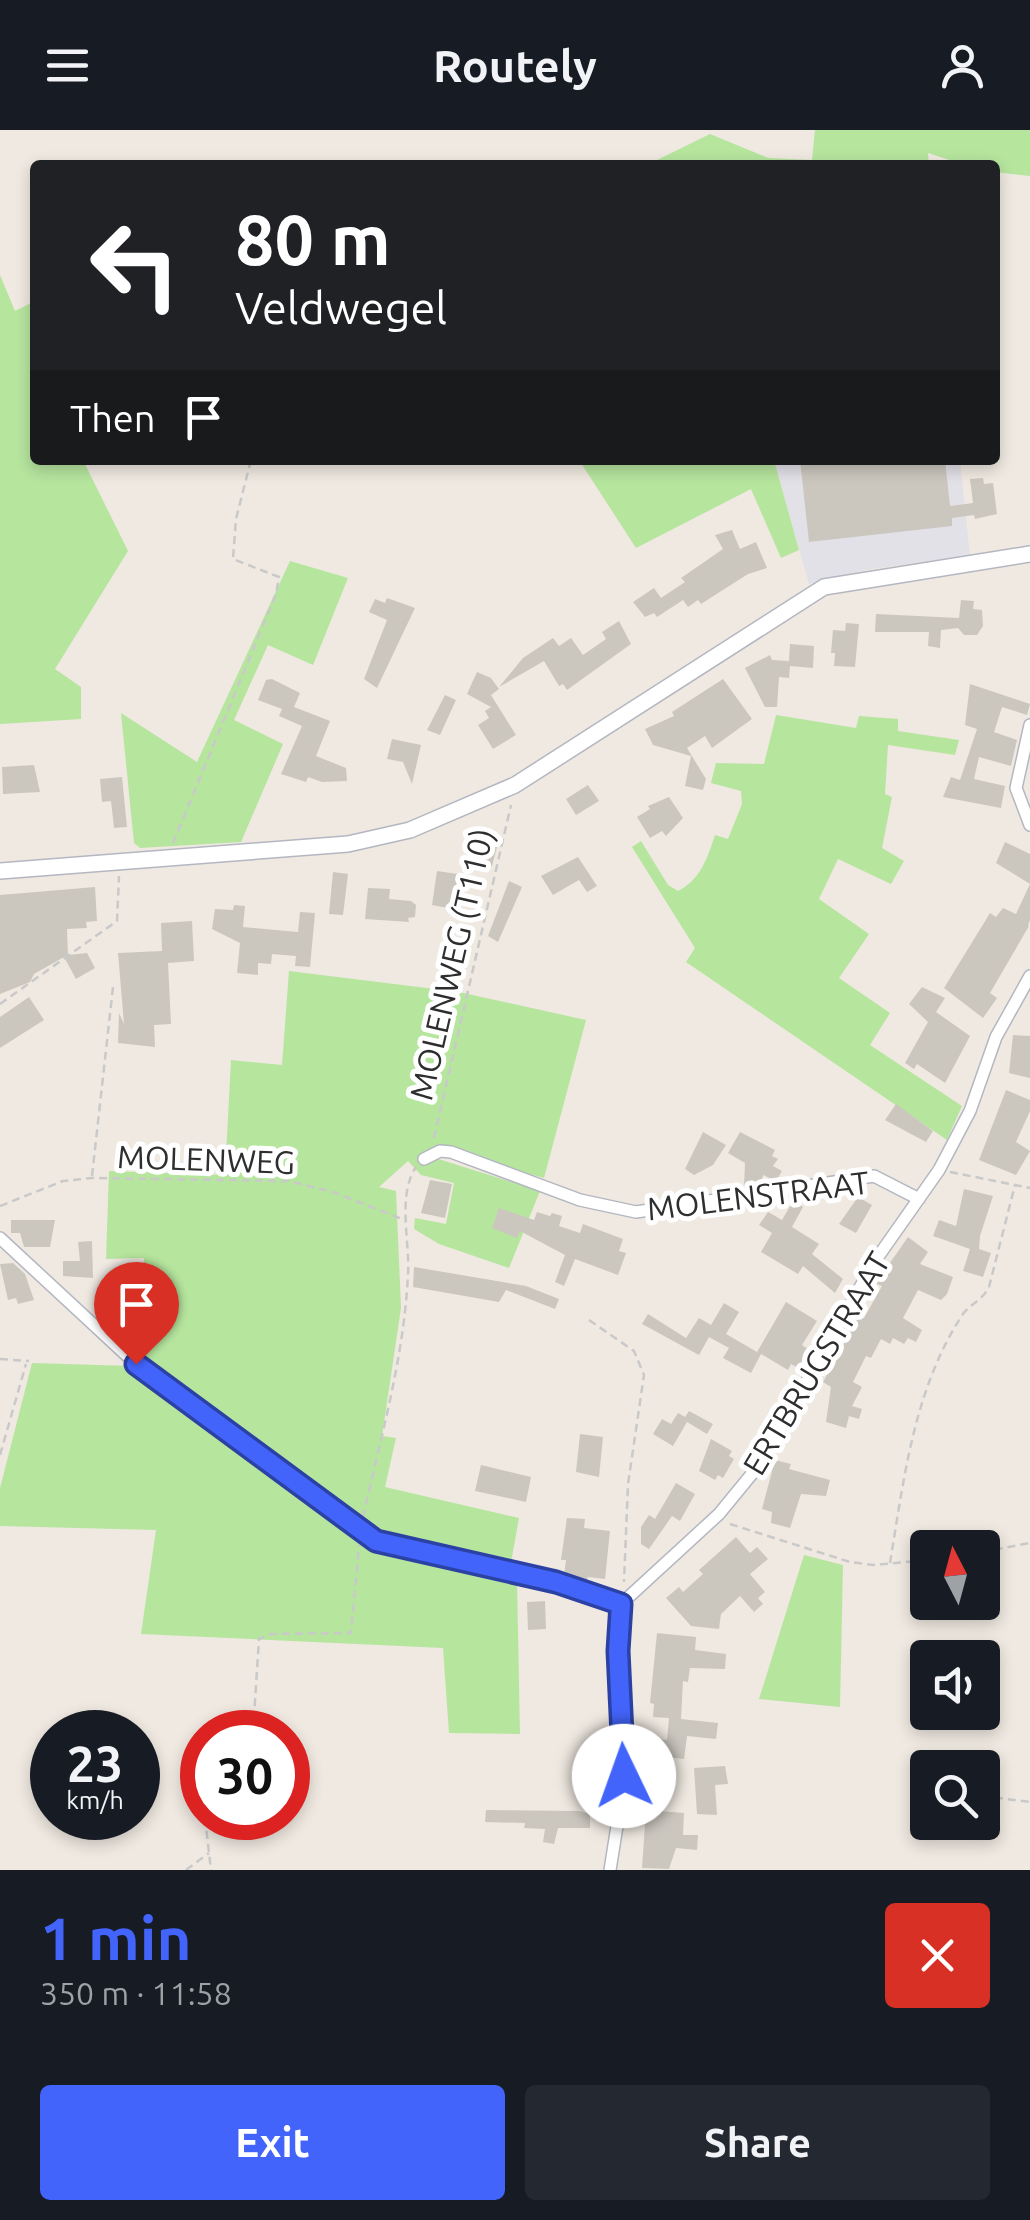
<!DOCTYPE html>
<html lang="en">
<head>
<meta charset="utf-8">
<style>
	:root { --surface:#171b24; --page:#242831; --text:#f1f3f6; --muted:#9ea1a6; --accent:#4264fb }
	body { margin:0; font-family:Ubuntu,sans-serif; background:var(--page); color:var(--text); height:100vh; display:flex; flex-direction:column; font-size:38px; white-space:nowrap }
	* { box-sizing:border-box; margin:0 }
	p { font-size:32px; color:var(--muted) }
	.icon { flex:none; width:55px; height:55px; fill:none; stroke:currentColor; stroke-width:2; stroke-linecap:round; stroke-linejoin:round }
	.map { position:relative; height:1740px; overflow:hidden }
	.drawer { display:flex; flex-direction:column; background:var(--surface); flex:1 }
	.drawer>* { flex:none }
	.hud { position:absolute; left:30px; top:30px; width:970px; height:305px; border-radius:10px; box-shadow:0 5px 15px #0003; background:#202124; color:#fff; overflow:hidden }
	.needle { width:65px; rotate:354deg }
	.buttons { position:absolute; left:910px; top:1400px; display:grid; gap:20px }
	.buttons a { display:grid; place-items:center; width:90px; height:90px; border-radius:10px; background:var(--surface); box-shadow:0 5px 15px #0003; font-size:50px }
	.speed { position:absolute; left:30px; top:1580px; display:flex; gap:20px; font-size:50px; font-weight:700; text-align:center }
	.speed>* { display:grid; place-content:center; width:130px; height:130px; border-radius:50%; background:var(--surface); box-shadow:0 5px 15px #0003; line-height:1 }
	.speed small { font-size:25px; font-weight:400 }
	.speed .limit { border:15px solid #d22; background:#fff; color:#111 }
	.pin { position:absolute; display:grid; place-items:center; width:85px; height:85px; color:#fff; margin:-102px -42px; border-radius:50% 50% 50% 0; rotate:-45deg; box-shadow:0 0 10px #0007 }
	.pin .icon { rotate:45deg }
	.me { position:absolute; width:110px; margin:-55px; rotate:357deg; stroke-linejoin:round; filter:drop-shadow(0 0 8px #0008) }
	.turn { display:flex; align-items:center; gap:35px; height:210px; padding:0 40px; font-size:45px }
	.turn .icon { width:130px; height:130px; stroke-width:2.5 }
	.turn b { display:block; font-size:70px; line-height:85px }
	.then { display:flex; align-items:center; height:95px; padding:0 40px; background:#0003; gap:20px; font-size:38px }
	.round { display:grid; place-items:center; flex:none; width:105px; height:105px; border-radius:10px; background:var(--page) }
	.overview { display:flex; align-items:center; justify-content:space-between; height:170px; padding:0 40px }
	h1 { font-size:60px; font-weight:700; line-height:75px; color:var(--accent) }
	.button { display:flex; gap:20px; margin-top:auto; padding:20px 40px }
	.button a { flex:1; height:115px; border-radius:10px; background:var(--accent); color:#fff; font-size:40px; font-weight:700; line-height:115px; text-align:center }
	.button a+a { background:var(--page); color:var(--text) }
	header { display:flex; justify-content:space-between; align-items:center; height:130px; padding:0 40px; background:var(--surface); font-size:45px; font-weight:700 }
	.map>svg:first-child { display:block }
	.industrial { fill:#e3e1e8 }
	.green { fill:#b6e59e }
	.building { fill:#cbc7bf }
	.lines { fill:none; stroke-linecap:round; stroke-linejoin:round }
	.street-casing { stroke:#b4b7c1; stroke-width:14 }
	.secondary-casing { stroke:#b4b7c1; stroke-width:18 }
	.path { stroke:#c9c9c9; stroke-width:2.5; stroke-dasharray:8 5; stroke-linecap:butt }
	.street { stroke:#fff; stroke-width:11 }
	.secondary { stroke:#fff; stroke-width:15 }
	.route-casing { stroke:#2b41a3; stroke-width:25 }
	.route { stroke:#4264fb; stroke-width:18 }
	.labels { text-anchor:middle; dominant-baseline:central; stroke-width:10; stroke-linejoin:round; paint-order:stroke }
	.street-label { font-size:32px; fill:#2e2e2e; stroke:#fff }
</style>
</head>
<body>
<header><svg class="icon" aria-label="menu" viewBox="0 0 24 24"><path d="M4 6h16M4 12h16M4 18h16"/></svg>Routely<svg class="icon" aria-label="person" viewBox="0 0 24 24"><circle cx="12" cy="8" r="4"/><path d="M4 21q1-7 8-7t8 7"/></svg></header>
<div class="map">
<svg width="1030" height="1740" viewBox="0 0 1030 1740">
	<rect width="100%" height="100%" fill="#efe9e1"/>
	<path class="industrial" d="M774,330H960L970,426L871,439L809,454Z"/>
	<path class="green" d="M815,0H1030V46L995,42V35H965L928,23L929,35H659L657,30L710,4L768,28L812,30Z
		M0,145L15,181L35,171V330H83L128,421L55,539L81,557V589L0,594Z
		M579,330H774L799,420L781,428L751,359L636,418Z
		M290,431L348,448L313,535L268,515L234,590L283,614L241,712L140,718L134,713L121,583L197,632Z
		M776,585L856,598L859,586L898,589V601L959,610L955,625L888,615L885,664L892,667L882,718L904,731L891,754L838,729L819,769L869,804L839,848L890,883L870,915L962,976L947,1010L686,832L695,818L632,717L641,711L668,755L678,761C701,749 707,729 715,705L728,709L742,674L741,661L711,653L716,633L764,634Z
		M289,841L459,862L586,890L544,1048L433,1017L432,1027L540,1061L509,1138L439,1114L414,1099L415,1088L446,1094L454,1053L421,1045L408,1031L379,1057L396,1061L401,1178L382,1306L396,1308L385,1357L519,1388L510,1438L375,1403L142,1234L144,1128L106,1129L109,1041L225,1045L231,930L282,935Z
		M32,1233L131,1236L369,1413L517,1451L520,1604L449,1603L443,1518L141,1504L156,1400L0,1396V1358Z
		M804,1425L843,1435L840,1577L759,1569Z"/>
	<path class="building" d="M800,330H945L950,376L973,373L970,349L983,348L984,354L993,353L997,384L975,389L974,385L952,388V396L809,412Z
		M732,400L740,419L756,412L767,438L748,444L701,474L698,470L688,477L683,470L657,487L654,483L645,487L633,472L654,458L661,468L685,452L681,448L723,419L715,405Z
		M387,468L415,478L377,558L364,549L387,490L369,482L375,469L385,473Z
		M961,470L974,471L973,479L982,480L983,496L977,505H964L958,498L941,500L940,518L928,516L929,502H875L876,484L959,488Z
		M619,491L631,514L567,560L563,554L559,556L544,531L499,557L523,528L553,508L559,516L571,508L583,525L606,509L602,502Z
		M846,493L859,494L855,537L834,536L835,523H831L833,500L845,501Z
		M790,514L814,516L813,538L790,536L789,548L779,547L777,577H765L745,538L770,525L772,530L789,531Z
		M477,542L491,548L499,559L491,565L516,605L493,619L478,595L489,588L485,581L491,577L467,564Z
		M272,549L300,563L294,577L330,591L316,626L346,638L347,651L322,652L308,647L306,652L281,644L302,596L279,586L282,579L258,570L266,550Z
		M723,549L752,589L712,618L705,606L687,618L706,649L703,660L685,656L691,626L653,615L645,599L674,586L672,582Z
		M970,554L1030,574L1027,585L1002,577L994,602L1017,610L1011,636L979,627L974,649L1005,656L1001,678L943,667L951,647L960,650L977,599L965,595Z
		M445,565L456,570L440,605L427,600Z
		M392,609L421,615L412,654L403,632L387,629Z
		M34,635L40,662L3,664L2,637Z
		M122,647L127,697L114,698L111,671L102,672L100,649Z
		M588,655L599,671L576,685L566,669Z
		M669,667L683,688L666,706L662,701L650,708L637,687L650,679L648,676Z
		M477,704L498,713L492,736L471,735Z
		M1005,712L1030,724V790L1028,795L1029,796L990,863L997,868L983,888L944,858L990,783L996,787L1003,778L1016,784L1030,754L996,733Z
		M578,727L597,756L587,762L579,750L553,765L541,746Z
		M437,741L458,744L453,779L432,775Z
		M333,742L348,744L343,785L329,784Z
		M509,751L522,757L498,812L488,806Z
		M95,757L97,791L86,792L87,798L67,799L68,825L87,823L95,838L76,849L64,827L34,844L30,852L0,864V765Z
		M368,758L390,759L389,769L411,771L416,775L415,787L408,788L409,792L365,789Z
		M234,775L245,776L243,797L298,802L300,782L315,783L310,837L295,836L296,826L272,824L271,834L258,833V845L237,843L240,813L212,799L215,779L233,780Z
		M192,791L194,831L168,833L171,894L154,895L155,917L118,913L119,883L124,894L118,823L162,821L161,793Z
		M922,857L945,868L936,882L970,906L945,953L917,934L914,939L905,933L928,892L909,874Z
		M29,867L44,890L0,918V887Z
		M1013,905L1030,906V948L1009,943Z
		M1006,960L1030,970V981L1016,1012L1030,1021L1016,1045L979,1030Z
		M896,974L933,1001L926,1012L885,990Z
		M703,1002L726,1015L713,1035L694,1045L685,1039Z
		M740,1002L775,1020L772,1026L778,1029L773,1036L782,1041L776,1051L763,1045L761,1054L744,1056L745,1033L728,1023Z
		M430,1050L452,1054L445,1088L421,1083Z
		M964,1059L993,1066L980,1106L979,1119L991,1123L983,1147L963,1141L970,1119L933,1106L939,1090L956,1096Z
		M858,1067L872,1075L856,1103L839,1094Z
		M793,1071L803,1077L792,1097L819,1114L812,1124L843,1149L835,1163L803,1136L798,1144L761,1122L772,1103L759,1095L768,1082L782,1090Z
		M499,1078L534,1090L537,1082L550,1086L552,1083L562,1086L559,1096L580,1103L583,1094L623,1109L619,1121L626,1123L618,1145L575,1129L564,1156L555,1152L565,1125L520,1101L517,1108L492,1098Z
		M11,1090H55L50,1117H24L20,1103H11Z
		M908,1107L928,1122L920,1134L953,1147L947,1164L941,1170L918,1160L903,1188L922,1200L916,1212L908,1208L904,1214L893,1208L890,1214L881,1209L871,1228L866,1226L853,1252L862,1257L852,1276L862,1279L859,1289L849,1286L846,1298L826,1292L831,1257L823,1252L859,1186L864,1188L882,1156L874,1153L881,1139L885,1140Z
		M92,1111L93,1148L63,1146V1131H80L78,1112Z
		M13,1133L25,1144L34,1170L18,1174L16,1168L8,1170L0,1134Z
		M414,1137L526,1156L559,1169L555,1179L506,1160L499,1172L413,1157Z
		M786,1172L817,1191L802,1215L808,1219L798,1238L791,1234L788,1240L761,1224L751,1243L723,1228L729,1218L709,1207L699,1225L642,1194L648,1184L686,1208L699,1188L711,1195L724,1173L739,1182L726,1204L757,1222Z
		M689,1281L713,1294L707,1304L687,1292L673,1316L653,1304L662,1289L671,1294L678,1283L685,1287Z
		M580,1304L603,1307L599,1347L576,1342Z
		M711,1309L732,1321L729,1326L734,1329L723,1348L718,1345L715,1350L699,1341Z
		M775,1330L791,1334L789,1339L830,1350L826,1366L801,1364L790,1398L771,1393L772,1382L762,1379Z
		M481,1335L531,1347L526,1372L475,1361Z
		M676,1353L695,1364L680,1391L672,1386L649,1419L641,1414V1397L649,1385L655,1389Z
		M567,1388L585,1389L584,1398L610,1401L605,1449L588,1447L586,1453L564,1446L566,1430H561Z
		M736,1407L750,1423L757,1417L768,1429L750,1444L765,1462L758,1468L763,1474L754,1482L740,1466L721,1484L719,1499L691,1496L666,1468L679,1457L683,1462L703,1444L699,1440Z
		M545,1471L546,1499L528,1500L527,1472Z
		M657,1503L696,1507L695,1520L726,1524L725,1539L690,1538L688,1552L683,1551L681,1589L718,1593L716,1609L687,1606L684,1629L650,1625L651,1608L667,1610L669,1588L653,1587L654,1574L650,1573Z
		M725,1636L728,1654L715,1655L717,1685L697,1684L694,1638Z
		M486,1680L579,1681L590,1684V1698H558L554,1714L543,1712L545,1699L524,1698L525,1693L485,1692Z
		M646,1680L684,1683L683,1705H698L697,1720L676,1718L669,1739L642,1738Z"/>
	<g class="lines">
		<defs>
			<path id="street" d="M1030,595L1016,658L1030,695
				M424,1029L440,1021L451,1022L580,1070L636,1082L874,1046L919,1069
				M0,1108L136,1234L376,1411L556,1453L621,1474
				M621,1474L719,1384L760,1334L875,1131L939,1040L970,981L996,907L1030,846
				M610,1740L625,1646L618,1521L621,1474"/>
			<path id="secondary" d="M0,741L348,714L410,700L515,655L824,457L1030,424"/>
		</defs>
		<use href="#street" class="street-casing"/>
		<use href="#secondary" class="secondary-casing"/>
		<path class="path" d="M173,713L276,464L279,447L233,429L236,389L251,330
			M0,874L117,791L119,746
			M434,1008L511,675
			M950,1042L1030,1058
			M92,1046L113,857
			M0,1076L63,1051L92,1048L288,1051L333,1062L407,1091
			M589,1190L634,1221L644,1245L628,1354L624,1452
			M0,1229L29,1231
			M0,1325L26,1234
			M363,1387C381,1306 404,1228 408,1144C410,1112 397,1065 416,1037
			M730,1394L850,1432L873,1435L928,1430
			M982,1422L1030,1413
			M890,1433C904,1348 914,1258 963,1184C971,1173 982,1171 989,1157L1015,1055
			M253,1602L259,1509L271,1504L351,1503L359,1415
			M202,1616L197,1622L202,1668
			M982,1666L1030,1672
			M205,1688L211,1740
			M186,1740L209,1723"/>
		<use href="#street" class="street"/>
		<use href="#secondary" class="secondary"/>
	</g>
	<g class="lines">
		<defs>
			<path id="route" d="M136,1234L376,1411L556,1452L621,1474L618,1521L624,1646"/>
		</defs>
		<use href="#route" class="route-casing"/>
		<use href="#route" class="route"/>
	</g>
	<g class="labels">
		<g class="street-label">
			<text transform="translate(451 834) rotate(-77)">MOLENWEG (T110)</text>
			<text transform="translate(206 1029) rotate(2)">MOLENWEG</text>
			<text transform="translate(758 1065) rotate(-7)">MOLENSTRAAT</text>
			<text transform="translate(816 1233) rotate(-59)">ERTBRUGSTRAAT</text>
		</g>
	</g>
</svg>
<div class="buttons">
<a><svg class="needle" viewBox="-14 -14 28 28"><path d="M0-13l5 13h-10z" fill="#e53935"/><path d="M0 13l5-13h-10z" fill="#9ea1a6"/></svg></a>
<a><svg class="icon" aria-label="sound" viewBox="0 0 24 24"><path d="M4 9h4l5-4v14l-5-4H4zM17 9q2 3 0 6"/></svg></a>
<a><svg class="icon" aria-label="search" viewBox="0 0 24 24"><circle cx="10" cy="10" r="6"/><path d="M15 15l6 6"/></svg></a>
</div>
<div class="speed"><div>23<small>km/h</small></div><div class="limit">30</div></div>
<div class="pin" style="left:136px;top:1234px;background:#d93025"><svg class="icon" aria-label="arrive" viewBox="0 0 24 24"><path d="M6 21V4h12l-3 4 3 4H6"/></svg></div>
<svg class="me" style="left:624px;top:1646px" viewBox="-20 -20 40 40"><circle r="19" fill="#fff"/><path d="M0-13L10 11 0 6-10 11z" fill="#4264fb"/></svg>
<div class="hud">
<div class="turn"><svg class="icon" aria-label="left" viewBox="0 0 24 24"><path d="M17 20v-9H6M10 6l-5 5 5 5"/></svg><div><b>80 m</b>Veldwegel</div></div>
<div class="then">Then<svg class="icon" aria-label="arrive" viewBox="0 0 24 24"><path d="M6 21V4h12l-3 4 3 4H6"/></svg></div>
</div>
</div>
<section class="drawer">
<div class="overview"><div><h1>1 min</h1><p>350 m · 11:58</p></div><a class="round" style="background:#d93025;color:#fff"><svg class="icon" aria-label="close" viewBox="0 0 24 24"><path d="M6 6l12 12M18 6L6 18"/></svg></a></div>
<div class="button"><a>Exit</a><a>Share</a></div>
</section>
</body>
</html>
